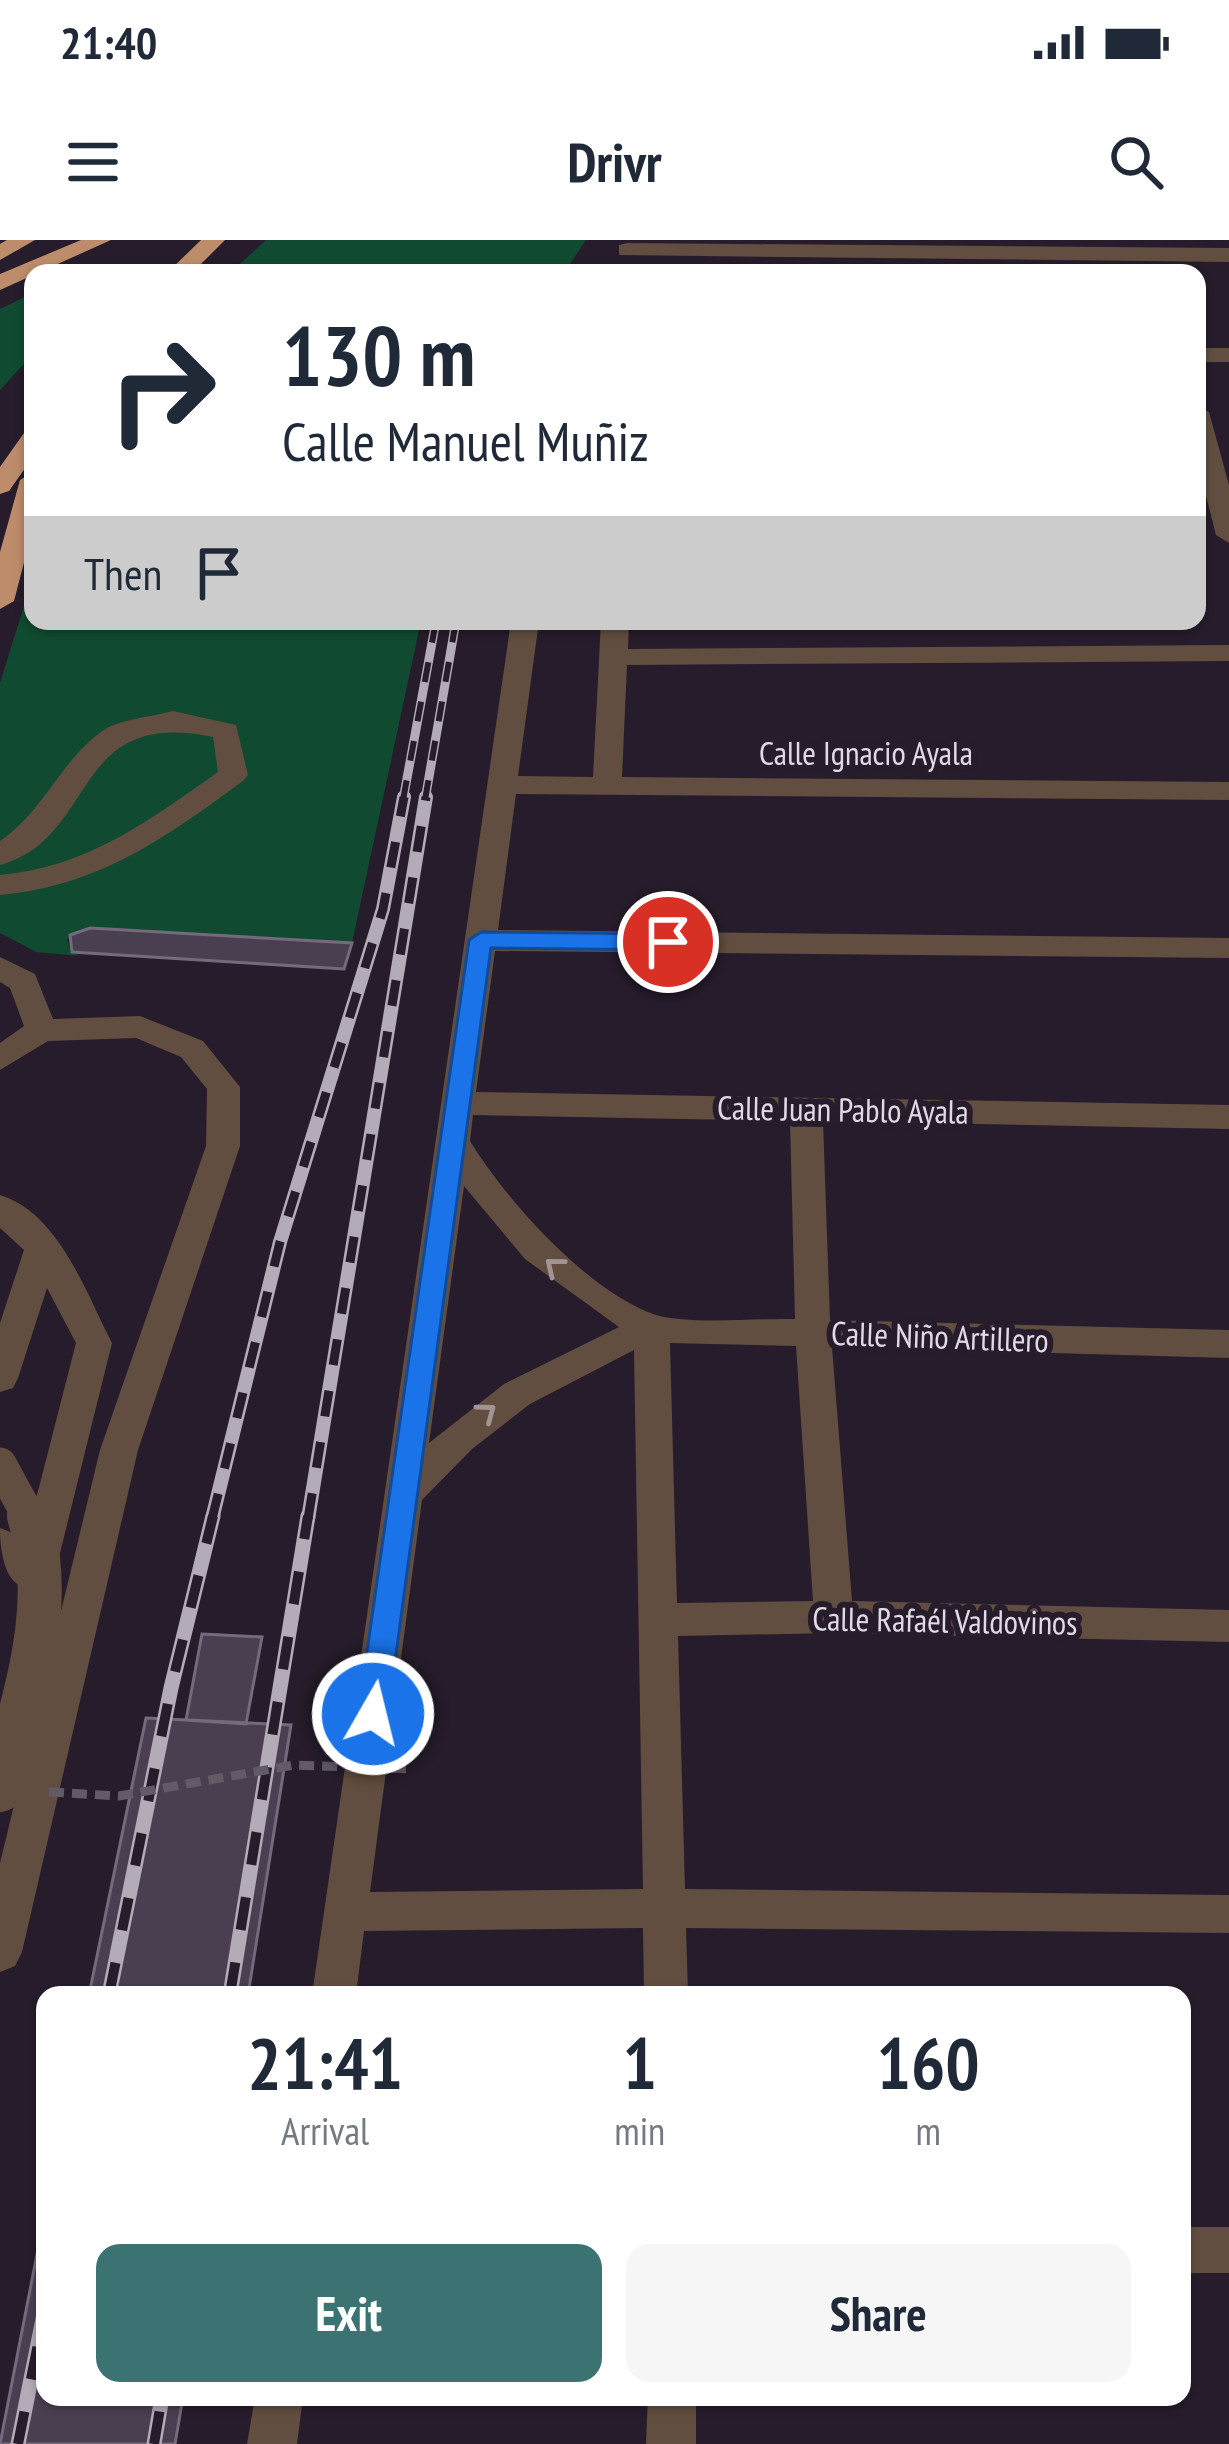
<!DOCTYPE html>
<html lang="en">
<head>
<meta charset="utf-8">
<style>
	:root { --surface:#fff; --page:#f6f6f7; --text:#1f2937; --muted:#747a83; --accent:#3a7372 }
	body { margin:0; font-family:"PT Sans Narrow",sans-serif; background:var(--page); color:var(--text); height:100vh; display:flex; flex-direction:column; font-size:45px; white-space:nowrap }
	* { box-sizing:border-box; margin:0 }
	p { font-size:39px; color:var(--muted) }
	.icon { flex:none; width:66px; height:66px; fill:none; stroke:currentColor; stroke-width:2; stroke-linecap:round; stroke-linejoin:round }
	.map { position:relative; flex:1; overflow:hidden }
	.details { position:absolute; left:36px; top:1746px; width:1155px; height:420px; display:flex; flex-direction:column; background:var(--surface); border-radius:24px; box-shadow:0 3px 9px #0004 }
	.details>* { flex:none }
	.banner { position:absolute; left:24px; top:24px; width:1182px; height:366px; border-radius:24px; box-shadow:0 3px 9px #0004; background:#fff; color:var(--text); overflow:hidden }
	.pin { position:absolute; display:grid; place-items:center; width:102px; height:102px; color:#fff; margin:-51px; border:6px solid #fff; border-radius:50%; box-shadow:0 3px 12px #0007 }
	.me { position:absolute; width:132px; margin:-66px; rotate:8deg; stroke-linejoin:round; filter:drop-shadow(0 0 9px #0008) }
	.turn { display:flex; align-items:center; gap:42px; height:252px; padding:0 60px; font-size:54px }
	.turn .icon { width:156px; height:156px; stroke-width:2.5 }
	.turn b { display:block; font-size:84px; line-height:102px }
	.then { display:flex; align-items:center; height:114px; padding:0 60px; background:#0003; gap:24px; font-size:45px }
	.eta { display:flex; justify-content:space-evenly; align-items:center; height:204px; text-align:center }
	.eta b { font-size:72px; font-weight:700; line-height:84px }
	.primary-button { display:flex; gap:24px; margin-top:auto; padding:24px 60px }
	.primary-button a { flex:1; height:138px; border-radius:24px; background:var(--accent); color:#fff; font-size:48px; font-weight:700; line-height:138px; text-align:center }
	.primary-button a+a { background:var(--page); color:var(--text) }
	.status { display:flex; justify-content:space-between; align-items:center; height:84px; padding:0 60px; background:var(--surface); direction:ltr }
	.status svg { height:33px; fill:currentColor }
	header { display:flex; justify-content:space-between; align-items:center; height:156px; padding:0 60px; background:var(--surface); font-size:54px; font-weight:700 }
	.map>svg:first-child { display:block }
	.green { fill:#104a31 }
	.building { fill:#4a3f51; stroke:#75697c; stroke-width:3 }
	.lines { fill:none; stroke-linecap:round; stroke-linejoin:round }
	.minor { fill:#624e40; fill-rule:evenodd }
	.highway { fill:#bd8c6a; fill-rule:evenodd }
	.rail-far2-casing { stroke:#b3abb7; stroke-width:9 }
	.rail-far1-casing { stroke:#b3abb7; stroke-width:14 }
	.rail-casing { stroke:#b3abb7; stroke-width:15 }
	.rail-far2 { stroke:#261c2b; stroke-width:6; stroke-dasharray:20; stroke-linecap:butt }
	.rail-far1 { stroke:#261c2b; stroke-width:9; stroke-dasharray:26; stroke-linecap:butt }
	.rail { stroke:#261c2b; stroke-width:10; stroke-dasharray:33; stroke-linecap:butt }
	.path-bridge { stroke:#635a68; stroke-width:9; stroke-dasharray:15 8; stroke-linecap:butt }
	.minor-bridge-far1 { stroke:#624e40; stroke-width:33 }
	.minor-bridge { stroke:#624e40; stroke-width:44 }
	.oneway { stroke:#a29492 }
	.route { fill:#1a73e8; stroke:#114b97; stroke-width:3 }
	.labels { text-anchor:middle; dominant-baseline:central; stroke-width:12; stroke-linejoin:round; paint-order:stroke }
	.street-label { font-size:33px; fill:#e1dae5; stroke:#261c2b }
</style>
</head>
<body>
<div class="status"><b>21:40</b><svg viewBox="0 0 49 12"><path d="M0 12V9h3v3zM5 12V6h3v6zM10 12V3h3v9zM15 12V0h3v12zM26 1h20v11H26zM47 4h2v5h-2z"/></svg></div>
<header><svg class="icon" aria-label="menu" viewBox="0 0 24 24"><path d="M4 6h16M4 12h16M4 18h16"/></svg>Drivr<svg class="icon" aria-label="search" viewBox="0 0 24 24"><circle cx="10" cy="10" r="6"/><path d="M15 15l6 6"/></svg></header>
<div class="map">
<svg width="1229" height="2204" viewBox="0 0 1229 2204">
	<rect width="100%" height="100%" fill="#261c2b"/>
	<path class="green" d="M266,0H586L564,33H230Z
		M33,53V114L0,150V69Z
		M33,337V381H421L352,703L90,688L67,699L71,712L80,716L36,712L0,693V443Z"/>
	<path class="building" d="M90,688L352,703L344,729L72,712L70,695Z
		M202,1394L262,1397L246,1484L186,1480Z
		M146,1478L291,1485L248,1755H89Z
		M45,1973V2157H183L175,2204H0Z"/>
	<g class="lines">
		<path class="minor" d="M627,3L1229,8V22L619,15V5Z
			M1197,108H1229V122H1197Z
			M1197,165L1209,172L1229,245V303L1216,295L1197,221Z
			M511,381H539L518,536L593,537L601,381H629L628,409L1229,405V421L627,425L622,537L1229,542V560L516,554L498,690L1229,698V718L495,711L476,852L1229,865V889L823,881L830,1080L1229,1090V1118L832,1107L852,1361L1229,1370V1402L834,1393L678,1396L685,1649L1229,1655V1693L686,1688L688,1755H644L643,1688L364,1691L356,1755H312ZM473,875L790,881L795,1079C758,1078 690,1085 656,1075C589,1053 506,960 470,901ZM464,946L525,1019L619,1087L504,1144L429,1203ZM670,1103L796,1106L813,1361L677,1363ZM634,1110L643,1649L370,1652L422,1260L472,1209L530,1164Z
			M173,471L236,485L248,535L243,541C165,598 99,646 0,655V635C88,627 148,581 218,532L213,497C69,467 99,598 0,625V601C44,571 59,523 101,492C118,479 152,477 173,471Z
			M0,717L35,734L53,779L140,776L203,801L240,847V906L138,1210L22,1712L15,1726L0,1732V1623L100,1210L206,906L207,849L181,817L136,798L48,801L0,830V803L24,786L10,748L0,742Z
			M0,955C59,973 86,1053 112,1103L59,1317L46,1346C7,1360 0,1317 0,1288L26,1298L76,1103L47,1048L18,1138L13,1148L0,1152V1083L24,1010L0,988Z
			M1182,1987H1229V2033H1182Z
			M255,2157H303L297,2204H247Z
			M648,2157H696V2204H646Z"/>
		<path class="highway" d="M7,0H35L0,20V4Z
			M81,0H111L0,50V34Z
			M201,0H225L192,33H167Z
			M33,190V217L9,251L0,254V227L24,193Z
			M33,232V288L14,361L0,369V312L20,240Z"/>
		<defs>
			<path id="rail-far2" d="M403,560L436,381
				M425,560L456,381"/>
			<path id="rail-far1" d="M212,1279L280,1002L383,669L404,557
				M308,1279L426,557"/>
			<path id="rail" d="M109,1755L171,1448L213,1276
				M230,1755L308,1276
				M18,2204L45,2069
				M154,2204L162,2157"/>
		</defs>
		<use href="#rail-far2" class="rail-far2-casing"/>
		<use href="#rail-far1" class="rail-far1-casing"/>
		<use href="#rail" class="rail-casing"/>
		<use href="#rail-far2" class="rail-far2"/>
		<use href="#rail-far1" class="rail-far1"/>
		<use href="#rail" class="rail"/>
		<path class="path-bridge" d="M49,1552L119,1556L294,1525L411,1529"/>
		<path class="minor-bridge-far1" d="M0,1224L30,1279"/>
		<path class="minor-bridge" d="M0,1550C22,1462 58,1366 29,1276"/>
	</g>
	<defs><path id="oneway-chevron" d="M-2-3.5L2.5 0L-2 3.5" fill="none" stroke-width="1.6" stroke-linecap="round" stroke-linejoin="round" transform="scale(3)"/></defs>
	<g class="oneway">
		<use href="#oneway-chevron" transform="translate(554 1026) rotate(-141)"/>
		<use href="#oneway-chevron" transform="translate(487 1172) rotate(-37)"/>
	</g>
	<path class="route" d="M481,692L668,694L680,702L668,710L491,708L388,1474L373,1487L358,1474L469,700Z"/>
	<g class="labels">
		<g class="street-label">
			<text x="866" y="512">Calle Ignacio Ayala</text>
			<text transform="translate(843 869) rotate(1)">Calle Juan Pablo Ayala</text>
			<text transform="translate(940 1096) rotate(2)">Calle Niño Artillero</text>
			<text transform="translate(945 1380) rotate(1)">Calle Rafaél Valdovinos</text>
		</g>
	</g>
</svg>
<div class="pin" style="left:668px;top:702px;background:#d93025"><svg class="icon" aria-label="arrive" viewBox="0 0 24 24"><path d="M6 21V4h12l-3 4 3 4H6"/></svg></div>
<svg class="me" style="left:373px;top:1474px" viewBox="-20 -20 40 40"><circle r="17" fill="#1a73e8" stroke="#fff" stroke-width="3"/><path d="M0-11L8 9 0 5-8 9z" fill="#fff"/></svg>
<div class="banner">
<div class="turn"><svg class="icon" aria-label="right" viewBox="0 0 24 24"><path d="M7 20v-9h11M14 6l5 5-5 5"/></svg><div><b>130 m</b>Calle Manuel Muñiz</div></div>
<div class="then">Then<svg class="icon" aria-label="arrive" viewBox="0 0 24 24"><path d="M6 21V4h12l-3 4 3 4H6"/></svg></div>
</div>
<section class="details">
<div class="eta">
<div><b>21:41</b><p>Arrival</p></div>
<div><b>1</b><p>min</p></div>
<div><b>160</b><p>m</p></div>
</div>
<div class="primary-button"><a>Exit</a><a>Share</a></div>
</section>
</div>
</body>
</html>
